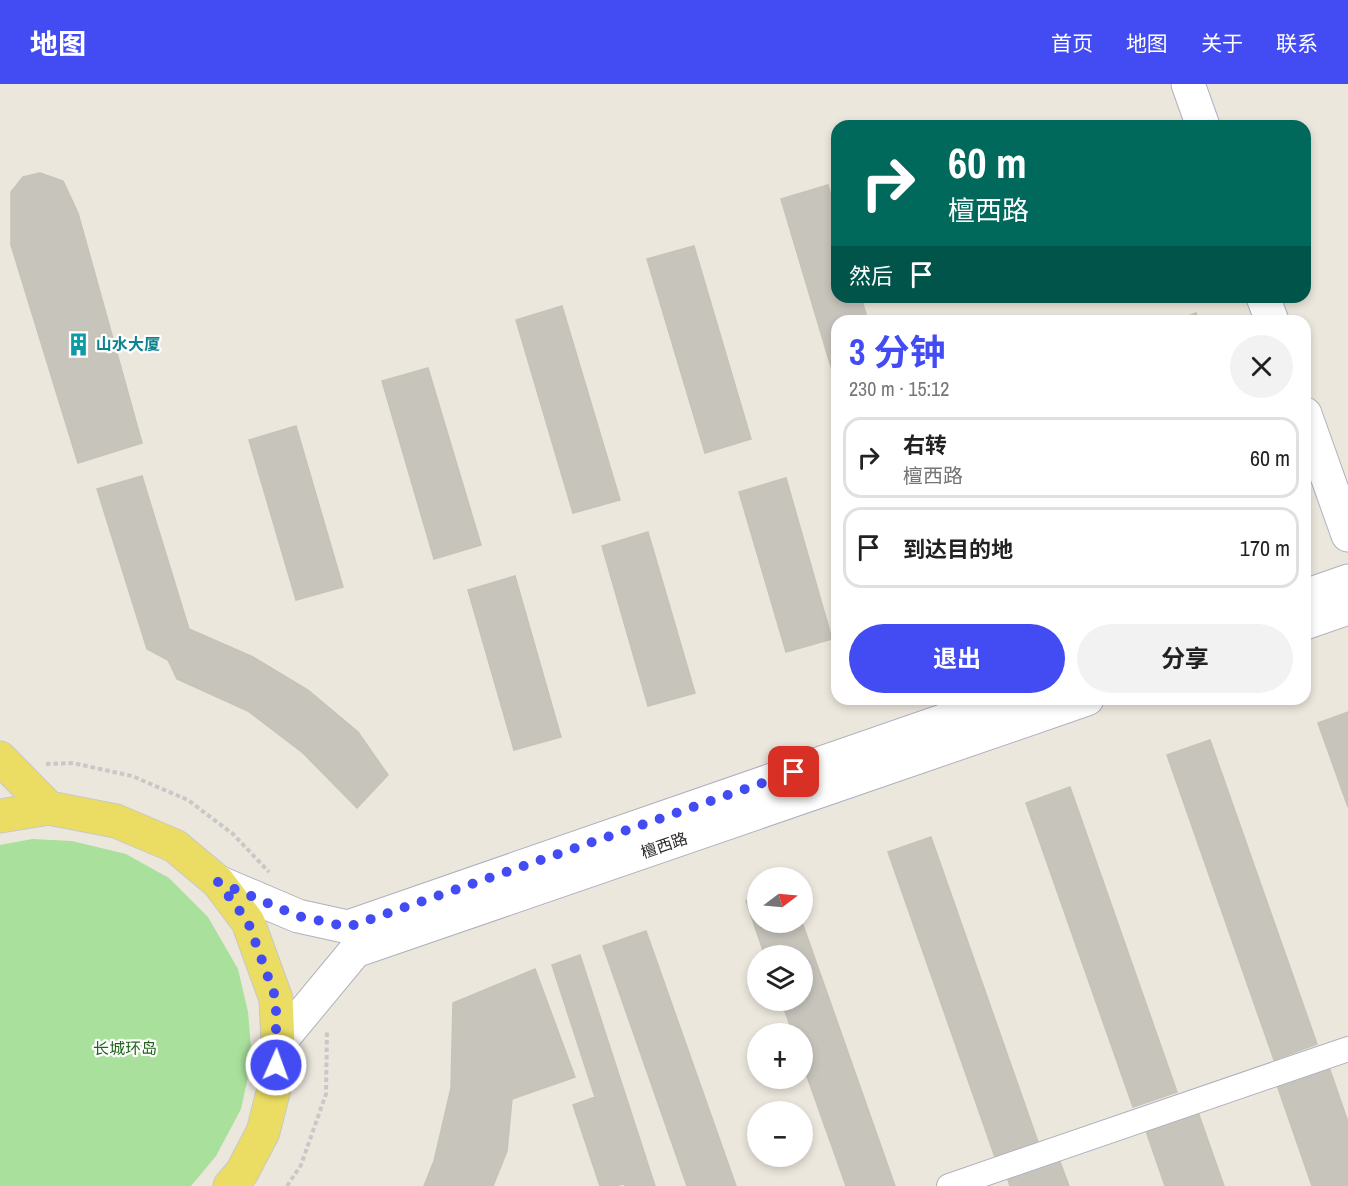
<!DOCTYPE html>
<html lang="zh">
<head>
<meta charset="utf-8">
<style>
	:root { --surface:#fff; --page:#f2f2f2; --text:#222; --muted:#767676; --line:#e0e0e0; --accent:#434cf2 }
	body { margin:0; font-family:"Archivo Narrow","Noto Sans SC",sans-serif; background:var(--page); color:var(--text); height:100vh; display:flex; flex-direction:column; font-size:22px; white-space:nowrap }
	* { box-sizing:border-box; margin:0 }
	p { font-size:20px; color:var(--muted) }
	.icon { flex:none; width:33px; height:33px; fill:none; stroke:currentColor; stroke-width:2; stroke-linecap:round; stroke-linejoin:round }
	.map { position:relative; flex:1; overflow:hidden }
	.details { position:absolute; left:831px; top:231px; width:480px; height:390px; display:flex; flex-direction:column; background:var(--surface); border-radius:18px; box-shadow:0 3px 9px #0003 }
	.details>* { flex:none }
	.hud { position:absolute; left:831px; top:36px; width:480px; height:183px; border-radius:18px; box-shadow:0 3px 9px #0003; background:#00695c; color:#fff; overflow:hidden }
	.needle { width:39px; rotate:74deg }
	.buttons { position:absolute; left:747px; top:783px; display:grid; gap:12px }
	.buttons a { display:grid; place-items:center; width:66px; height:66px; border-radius:50%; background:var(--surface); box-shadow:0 3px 9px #0003; font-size:30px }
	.pin { position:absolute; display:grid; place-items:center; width:51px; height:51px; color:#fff; margin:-26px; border-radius:12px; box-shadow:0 3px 9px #0006 }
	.me { position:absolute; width:66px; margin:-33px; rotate:2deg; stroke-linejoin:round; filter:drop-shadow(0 0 4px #0008) }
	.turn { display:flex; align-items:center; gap:21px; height:126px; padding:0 18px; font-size:27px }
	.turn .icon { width:78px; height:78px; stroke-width:2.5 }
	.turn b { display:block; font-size:42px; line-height:51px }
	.then { display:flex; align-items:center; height:57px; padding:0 18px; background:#0003; gap:12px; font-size:22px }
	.round { display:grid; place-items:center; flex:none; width:63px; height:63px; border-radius:32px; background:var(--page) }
	.headline { display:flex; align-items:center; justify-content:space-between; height:102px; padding:0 18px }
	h1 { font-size:36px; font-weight:700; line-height:45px; color:var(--accent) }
	.cta { display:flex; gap:12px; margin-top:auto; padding:12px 18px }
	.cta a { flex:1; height:69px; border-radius:36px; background:var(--accent); color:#fff; font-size:24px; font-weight:700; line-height:69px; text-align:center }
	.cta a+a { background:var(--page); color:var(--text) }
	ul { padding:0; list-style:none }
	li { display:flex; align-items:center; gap:18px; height:81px; margin:0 12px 9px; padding:0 6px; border:3px solid var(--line); border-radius:18px }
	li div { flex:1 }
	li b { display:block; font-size:22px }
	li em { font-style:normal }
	header { display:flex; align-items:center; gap:36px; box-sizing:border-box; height:84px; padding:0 30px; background:var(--accent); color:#fff }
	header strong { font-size:28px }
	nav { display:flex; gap:33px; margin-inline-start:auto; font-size:21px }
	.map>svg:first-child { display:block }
	.green { fill:#a9e09b }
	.building { fill:#c7c4bc; stroke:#c7c3b6; stroke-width:1.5 }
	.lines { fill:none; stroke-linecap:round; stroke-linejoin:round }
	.street-casing { stroke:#b0b1bd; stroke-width:26 }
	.secondary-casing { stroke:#b0b1bd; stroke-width:35 }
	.primary-casing { stroke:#c8c8c8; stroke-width:35 }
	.path { stroke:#c8c8c8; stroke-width:4; stroke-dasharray:4.5 3; stroke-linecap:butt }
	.street { stroke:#fff; stroke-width:24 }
	.secondary { stroke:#fff; stroke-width:33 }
	.primary { stroke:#ebdd63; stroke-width:33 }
	.route { stroke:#434cf2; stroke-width:10; stroke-dasharray:0 18 }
	.labels { text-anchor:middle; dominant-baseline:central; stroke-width:4.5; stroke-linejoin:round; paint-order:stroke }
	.culture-label { font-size:16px; font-weight:bold; fill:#0d838f; stroke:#fff; text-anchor:start }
	.street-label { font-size:16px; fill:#2a2a2a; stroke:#fff }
	.park-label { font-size:16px; fill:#22641d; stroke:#fff }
</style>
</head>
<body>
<header>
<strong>地图</strong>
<nav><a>首页</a><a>地图</a><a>关于</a><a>联系</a></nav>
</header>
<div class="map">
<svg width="1348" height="1102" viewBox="0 0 1348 1102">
	<rect width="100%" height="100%" fill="#ece7dd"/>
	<path class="green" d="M32,755L72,757L126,770L169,794L208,833L238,885L248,928L252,975L241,1025L216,1072L191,1102H0V761Z"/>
	<path class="building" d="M40,89L63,97L78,129L142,359L78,379L11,161V108L23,93Z
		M828,101L837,133V213H861L868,237H837V303L781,115Z
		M694,162L751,355L705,369L647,175Z
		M562,222L620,416L573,429L516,236Z
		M1196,229L1199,237H1175Z
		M428,284L481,461L434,475L382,297Z
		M296,342L343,503L296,516L249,356Z
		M142,392L189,545L253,573L308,606L358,648L388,691L357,724L303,669L248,627L177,595L168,576L147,565L97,405Z
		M786,394L832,555L786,568L739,408Z
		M648,448L695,609L648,622L602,462Z
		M515,492L561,653L514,666L468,506Z
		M1348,628V723L1318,639Z
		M1210,656L1317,960L1274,976L1167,671Z
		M1070,703L1177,1008L1133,1023L1026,719Z
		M931,753L1038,1058L995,1073L888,768Z
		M758,813V838H802L895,1102H846L802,978V950H793L781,916H802V872H765L746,817Z
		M646,847L736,1102H687L603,862Z
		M580,871L655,1102H625L624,1099L617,1102H600L573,1021L595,1013L552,881Z
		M535,885L575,993L512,1015L507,1067L493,1102H424L434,1077L451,1004L453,919Z
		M1329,983L1348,1038V1102H1312L1277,1001Z
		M1198,1028L1224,1102H1165L1146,1047Z
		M1059,1075L1069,1102H1010L1007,1093Z"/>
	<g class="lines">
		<defs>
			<path id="street" d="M949,1102L1348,965"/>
			<path id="secondary" d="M1188,0L1203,42
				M1263,213L1272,237
				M1305,330L1348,451
				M1305,512L1348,497
				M1305,539L1348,524
				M218,798L298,832L348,843L1006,615
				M278,960L355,867L1087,615"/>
			<path id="primary" d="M0,674L49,724
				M0,732L49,724L116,737L175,762L218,798L248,838L276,915L278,960L275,1001L263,1048L242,1088L230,1102"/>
		</defs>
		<use href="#street" class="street-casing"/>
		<use href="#secondary" class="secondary-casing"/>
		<use href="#primary" class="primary-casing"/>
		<path class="path" d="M46,680L73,679L132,692L188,716L233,750L269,788
			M287,1102L301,1081L326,1010L327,946"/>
		<use href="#street" class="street"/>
		<use href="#secondary" class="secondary"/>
		<use href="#primary" class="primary"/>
	</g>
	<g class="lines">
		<path class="route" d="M276,981V915L248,838L218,798L298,832L348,843L794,688"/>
	</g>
	<defs>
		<symbol id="building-bare" viewBox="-9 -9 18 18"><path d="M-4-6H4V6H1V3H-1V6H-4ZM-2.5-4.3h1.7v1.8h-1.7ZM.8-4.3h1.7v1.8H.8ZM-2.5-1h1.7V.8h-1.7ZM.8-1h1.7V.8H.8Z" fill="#0f9aa8" stroke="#fff" stroke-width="2.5" paint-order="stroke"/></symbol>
	</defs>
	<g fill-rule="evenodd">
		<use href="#building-bare" x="62" y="244" width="33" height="33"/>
	</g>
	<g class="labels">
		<g class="culture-label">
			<text x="96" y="260">山水大厦</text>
		</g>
		<g class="street-label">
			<text transform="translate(664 761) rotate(-19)">檀西路</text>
		</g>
		<g class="park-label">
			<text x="125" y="964">长城环岛</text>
		</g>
	</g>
</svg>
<div class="buttons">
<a><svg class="needle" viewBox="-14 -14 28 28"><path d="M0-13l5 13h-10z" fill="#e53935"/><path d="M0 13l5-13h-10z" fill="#767676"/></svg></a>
<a><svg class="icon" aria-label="layers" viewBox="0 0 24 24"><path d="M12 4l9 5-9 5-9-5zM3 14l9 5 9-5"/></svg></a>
<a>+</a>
<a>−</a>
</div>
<div class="pin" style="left:794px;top:688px;background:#d93025"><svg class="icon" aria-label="arrive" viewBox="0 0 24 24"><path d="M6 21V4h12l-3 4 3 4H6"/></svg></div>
<svg class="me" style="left:276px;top:981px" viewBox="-20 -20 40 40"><circle r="17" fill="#434cf2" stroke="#fff" stroke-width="3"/><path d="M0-11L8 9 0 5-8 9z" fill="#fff"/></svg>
<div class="hud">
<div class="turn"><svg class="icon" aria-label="right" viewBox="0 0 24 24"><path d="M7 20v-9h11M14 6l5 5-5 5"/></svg><div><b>60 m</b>檀西路</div></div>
<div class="then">然后<svg class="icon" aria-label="arrive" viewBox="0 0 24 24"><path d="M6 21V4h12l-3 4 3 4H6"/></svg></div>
</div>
<section class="details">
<div class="headline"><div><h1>3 分钟</h1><p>230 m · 15:12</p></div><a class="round"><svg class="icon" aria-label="close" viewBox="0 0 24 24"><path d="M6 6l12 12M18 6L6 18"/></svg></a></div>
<ul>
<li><svg class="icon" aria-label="right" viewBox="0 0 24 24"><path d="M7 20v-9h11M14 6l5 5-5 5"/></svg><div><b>右转</b><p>檀西路</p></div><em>60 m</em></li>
<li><svg class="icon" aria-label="arrive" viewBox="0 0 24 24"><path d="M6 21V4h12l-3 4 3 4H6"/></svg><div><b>到达目的地</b></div><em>170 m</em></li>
</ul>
<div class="cta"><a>退出</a><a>分享</a></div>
</section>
</div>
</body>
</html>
